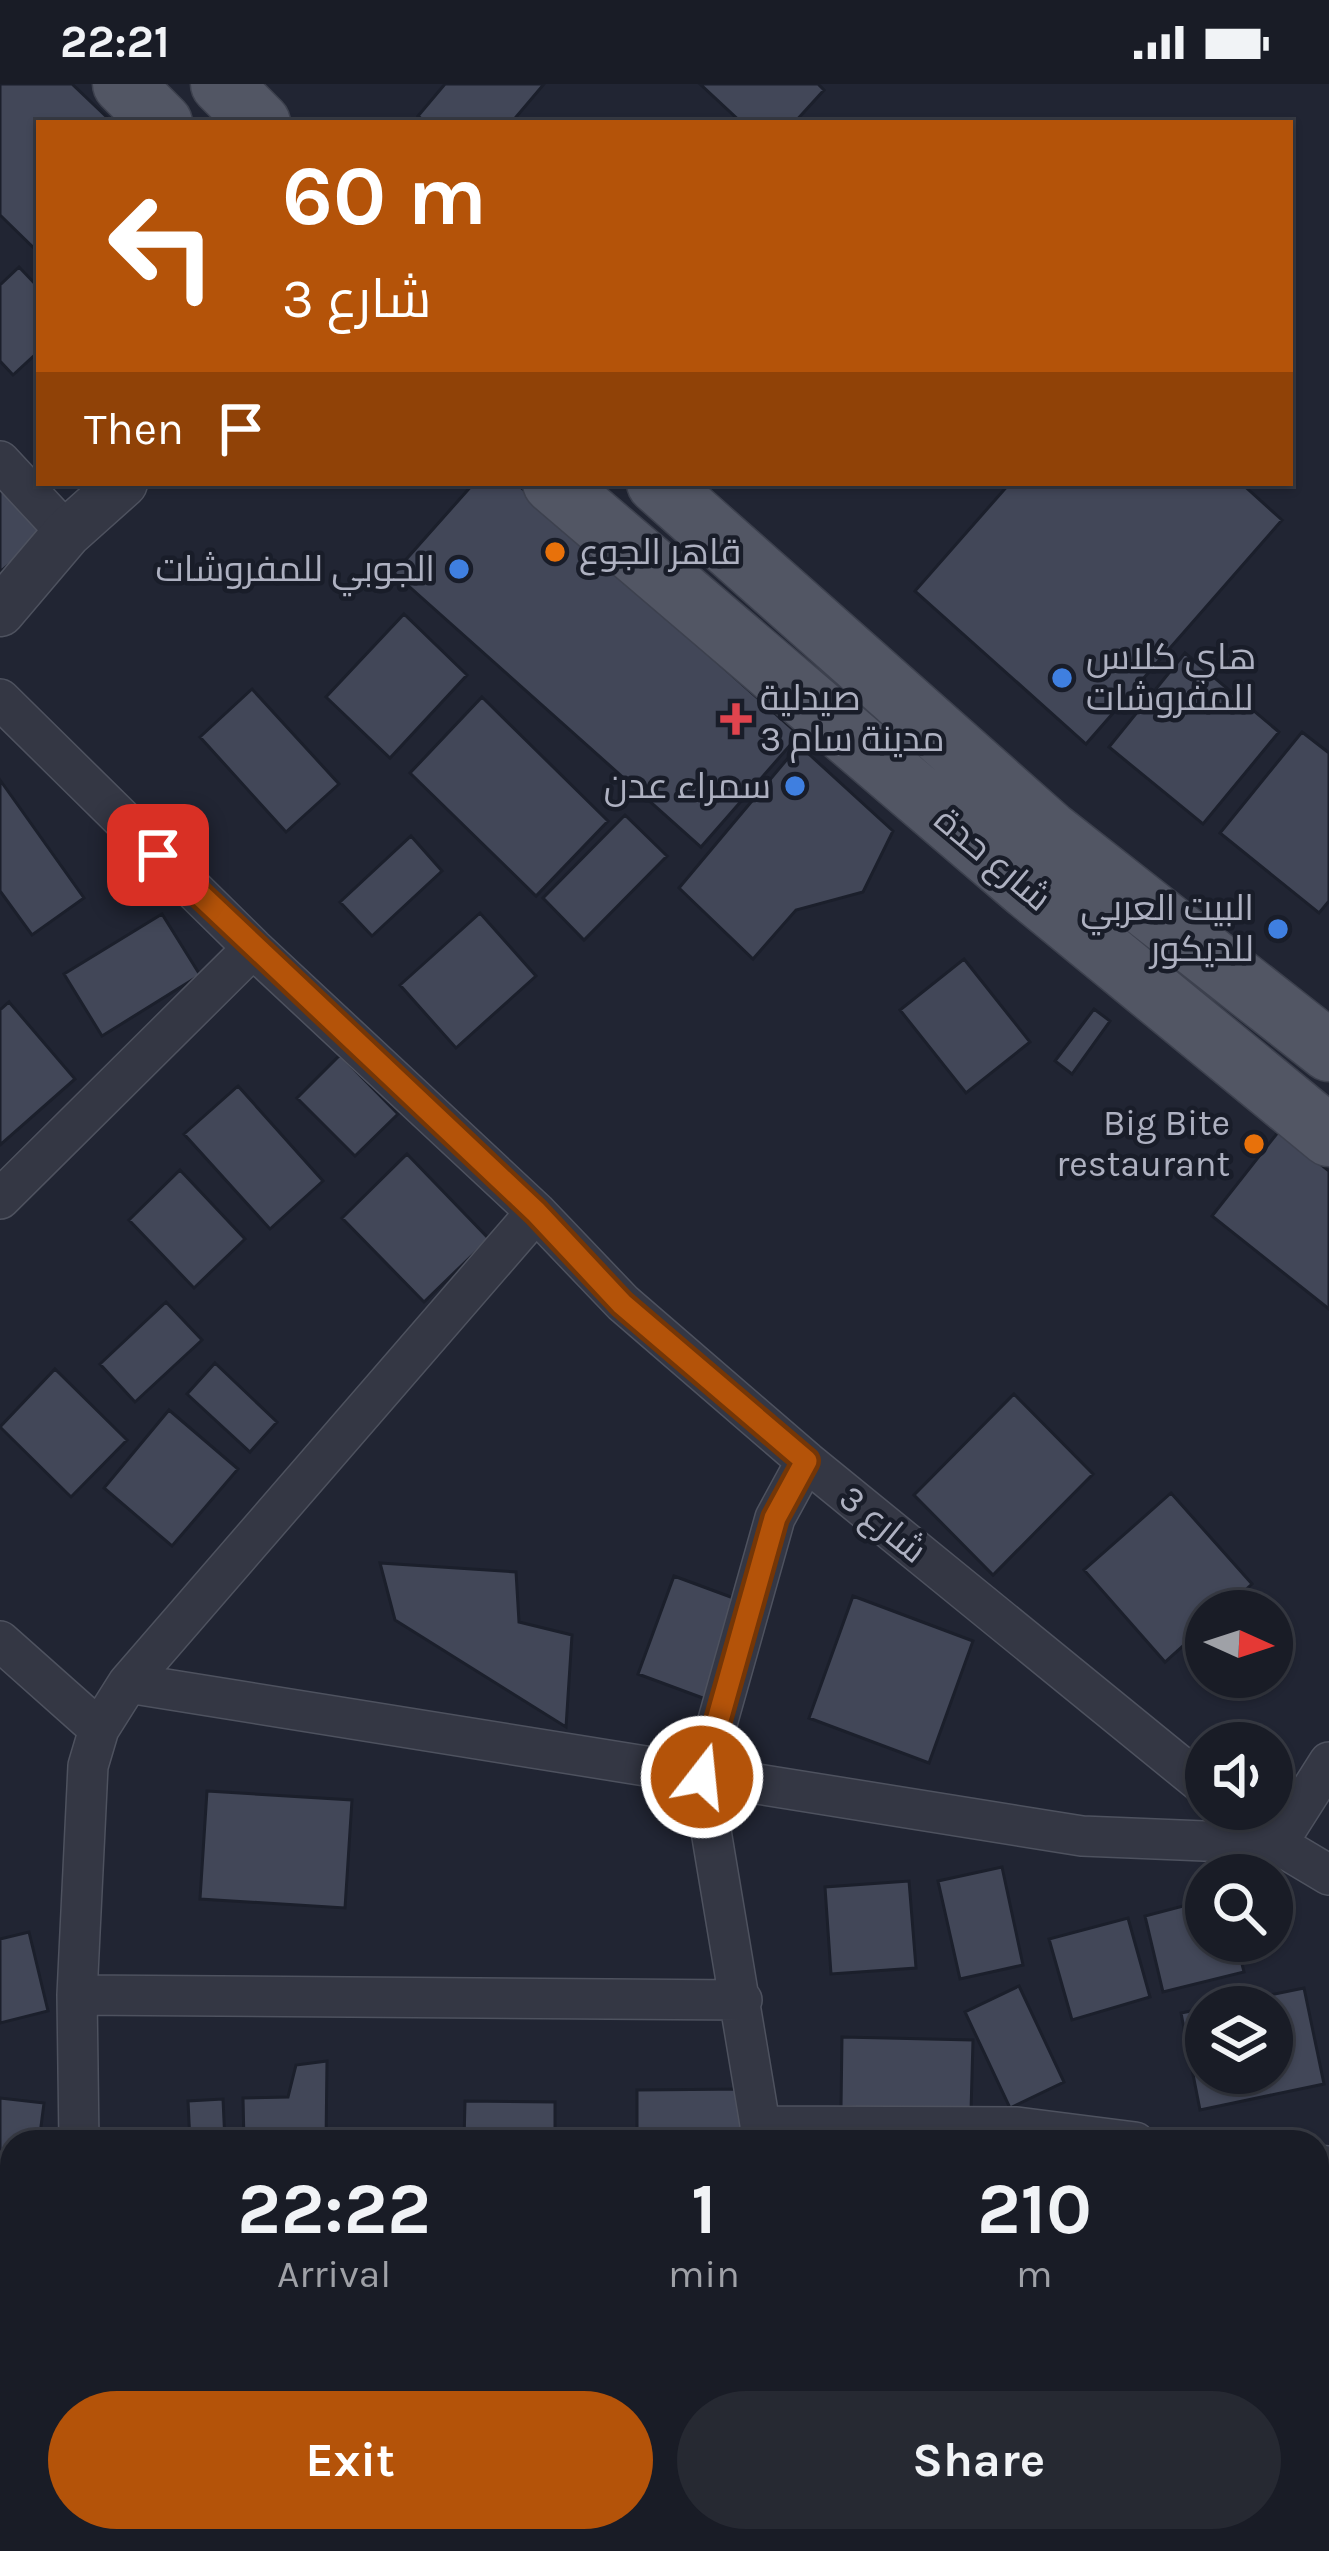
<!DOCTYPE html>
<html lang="en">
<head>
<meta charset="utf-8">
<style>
	:root { --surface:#191c26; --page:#262932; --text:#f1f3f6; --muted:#9fa1a7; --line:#373a43; --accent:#b45309 }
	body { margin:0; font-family:Karla,Cairo,sans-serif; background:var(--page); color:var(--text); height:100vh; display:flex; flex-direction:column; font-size:45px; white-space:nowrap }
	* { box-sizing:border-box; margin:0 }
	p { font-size:39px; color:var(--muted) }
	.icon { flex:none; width:66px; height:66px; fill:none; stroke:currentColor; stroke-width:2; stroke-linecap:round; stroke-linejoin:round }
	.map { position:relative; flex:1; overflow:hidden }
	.drawer { position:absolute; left:0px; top:2046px; width:1329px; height:423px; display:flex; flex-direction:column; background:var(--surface); border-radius:36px 36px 0 0; box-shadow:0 3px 9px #0004,0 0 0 3px var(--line) }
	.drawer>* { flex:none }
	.banner { position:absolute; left:36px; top:36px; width:1257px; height:366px; border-radius:0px; box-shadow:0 3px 9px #0004,0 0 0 3px var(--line); background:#b45309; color:#fff; overflow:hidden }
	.needle { width:78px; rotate:93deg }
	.tools { position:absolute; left:1185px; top:1506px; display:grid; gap:24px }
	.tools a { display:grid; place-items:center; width:108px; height:108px; border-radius:50%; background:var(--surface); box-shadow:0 3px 9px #0004,0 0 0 3px var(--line); font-size:60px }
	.pin { position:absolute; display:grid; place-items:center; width:102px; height:102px; color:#fff; margin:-51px; border-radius:24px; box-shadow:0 6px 18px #0006 }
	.me { position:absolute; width:132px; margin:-66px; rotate:16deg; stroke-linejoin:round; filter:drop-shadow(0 0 9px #0008) }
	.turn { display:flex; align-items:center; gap:42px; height:252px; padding:0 48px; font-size:54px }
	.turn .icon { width:156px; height:156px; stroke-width:2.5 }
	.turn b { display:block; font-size:84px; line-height:102px }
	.then { display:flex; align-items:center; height:114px; padding:0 48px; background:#0003; gap:24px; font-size:45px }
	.eta { display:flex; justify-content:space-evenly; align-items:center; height:204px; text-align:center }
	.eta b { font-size:72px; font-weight:700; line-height:84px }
	.action { display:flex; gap:24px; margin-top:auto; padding:24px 48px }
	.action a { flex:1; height:138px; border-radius:72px; background:var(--accent); color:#fff; font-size:48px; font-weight:700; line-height:138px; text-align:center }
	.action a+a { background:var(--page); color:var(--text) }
	.status { display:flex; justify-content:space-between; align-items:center; height:84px; padding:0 60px; background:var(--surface); direction:ltr }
	.status svg { height:33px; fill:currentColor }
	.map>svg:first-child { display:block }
	.building { fill:#424758; stroke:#1b1f2b; stroke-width:3 }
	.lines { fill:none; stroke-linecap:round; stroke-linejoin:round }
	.minor-casing { stroke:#4e525f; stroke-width:42 }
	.tertiary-casing { stroke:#4e525f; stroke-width:51 }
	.primary-casing { stroke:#3d414e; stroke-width:63 }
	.minor { stroke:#343744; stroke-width:39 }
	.tertiary { stroke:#343744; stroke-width:48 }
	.primary { stroke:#525664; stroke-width:60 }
	.route-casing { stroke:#753606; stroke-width:30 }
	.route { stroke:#b45309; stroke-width:21 }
	.food-dot { fill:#e8710a; stroke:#191d29; stroke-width:4.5 }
	.shop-dot { fill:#3f7fe0; stroke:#191d29; stroke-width:4.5 }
	.health-dot { fill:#e0444e; stroke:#191d29; stroke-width:4.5 }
	.labels { text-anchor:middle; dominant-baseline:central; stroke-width:9; stroke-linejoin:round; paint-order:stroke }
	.poi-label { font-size:36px; fill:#aeb1c1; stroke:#191d29; text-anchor:end }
	.street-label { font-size:36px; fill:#aeb1c1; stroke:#191d29 }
</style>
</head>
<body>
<div class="status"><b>22:21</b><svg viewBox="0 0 49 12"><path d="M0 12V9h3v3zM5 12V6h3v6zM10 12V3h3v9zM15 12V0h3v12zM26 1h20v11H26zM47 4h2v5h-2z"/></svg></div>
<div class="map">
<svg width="1329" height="2467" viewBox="0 0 1329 2467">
	<rect width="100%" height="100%" fill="#212533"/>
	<path class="building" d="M0,0H72L113,39H39V169L0,131Z
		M445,0H544L511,39H426L418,32Z
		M700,0H818L824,6L794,39H742Z
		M19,183L39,204V267L13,291L0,277V201Z
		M0,396L45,451L0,488Z
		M474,399H516L799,651L701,763L394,489Z
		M1010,399H1241L1282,436L1086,660L915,507Z
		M404,530L467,591L390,674L326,613Z
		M1185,569L1279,648L1203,740L1109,663Z
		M252,605L339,700L286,748L200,653Z
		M482,613L608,737L536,812L410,689Z
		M1302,648L1329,669V817L1319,829L1220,749Z
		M799,661L893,747L863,808L796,826L753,875L679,804Z
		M0,696L84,814L32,851L0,807Z
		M625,731L667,772L584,856L543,814Z
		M411,752L442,787L372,852L340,818Z
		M480,829L536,892L456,964L400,901Z
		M162,830L200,891L102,952L64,890Z
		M964,875L1030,958L966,1009L900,926Z
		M9,918L75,995L0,1061V926Z
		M1094,925L1110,937L1072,990L1055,977Z
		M340,971L398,1030L355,1072L297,1014Z
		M238,1002L323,1097L270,1145L184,1050Z
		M1279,1047L1329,1087V1225L1212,1132Z
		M407,1070L489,1155L424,1218L342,1134Z
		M180,1086L245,1155L194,1204L129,1136Z
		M166,1218L202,1256L135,1318L100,1280Z
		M215,1279L277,1338L250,1368L187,1310Z
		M55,1285L127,1356L71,1413L0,1343Z
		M1014,1310L1093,1390L993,1491L914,1411Z
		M169,1326L238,1385L172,1462L104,1404Z
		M1171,1409L1252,1500L1222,1527H1206V1541L1165,1578L1084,1486Z
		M380,1479L516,1488L519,1538L572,1551L566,1643L395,1536Z
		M674,1492L755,1522L719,1620L638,1590Z
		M853,1512L973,1557L929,1679L809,1634Z
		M207,1707L352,1716L345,1824L200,1815Z
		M1002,1783L1023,1881L960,1895L938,1797Z
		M909,1797L916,1884L831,1890L825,1803Z
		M1206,1816V1857H1236L1244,1888L1163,1908L1145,1832Z
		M1128,1834L1150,1913L1072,1936L1049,1855Z
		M29,1848L48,1927L0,1939V1855Z
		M1019,1902L1064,1998L1010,2024L965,1928Z
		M1304,1904L1324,2000L1200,2026L1181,1929L1206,1924V1989H1272V1923H1211Z
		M842,1953L973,1956L971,2027L841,2023Z
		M327,1977L326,2058H244L243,2014L288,2013L296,1981Z
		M745,2005L746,2058H637V2006Z
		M0,2014L44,2019L39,2058H12V2095L0,2094Z
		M223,2015L225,2058H190L188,2017Z
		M465,2017L555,2018V2058H464Z
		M0,2271L12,2272V2379L0,2378Z
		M11,2429L12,2457H102L101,2467H9Z
		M568,2457H631L632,2467H570Z
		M758,2457H820L821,2467H759Z"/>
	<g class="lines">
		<defs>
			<path id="minor" d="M0,377L67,449
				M0,615L253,864L536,1128L623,1219L806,1377L1206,1703
				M0,1115L253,864
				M0,1557L99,1645
				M128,1599L1082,1752L1277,1760L1329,1678
				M1234,1725L1277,1760L1329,1791
				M77,1911L742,1916
				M760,2042L1017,2043L1135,2058
				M79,2058L77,1911L88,1682L99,1645L128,1599L536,1128
				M763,2058L702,1693L775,1434L806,1377
				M1317,2081L1329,2082
				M0,2209L12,2210
				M85,2457V2467
				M834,2457L836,2467
				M1283,2467L1329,2460"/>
			<path id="tertiary" d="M0,528L67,449L123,399"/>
			<path id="primary" d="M123,0L162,39
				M221,0L260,39
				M553,399L1027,804L1329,1052
				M657,399L1049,747L1329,967"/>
		</defs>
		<use href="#minor" class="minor-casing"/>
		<use href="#tertiary" class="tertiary-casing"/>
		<use href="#primary" class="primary-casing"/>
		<use href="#minor" class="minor"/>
		<use href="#tertiary" class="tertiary"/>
		<use href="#primary" class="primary"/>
	</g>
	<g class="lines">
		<defs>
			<path id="route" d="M158,771L536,1128L622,1220L806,1377L775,1434L702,1693"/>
		</defs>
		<use href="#route" class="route-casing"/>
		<use href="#route" class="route"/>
	</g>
	<g class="food-dot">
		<circle cx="555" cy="468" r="12"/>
		<circle cx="1254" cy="1060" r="12"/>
	</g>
	<g class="shop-dot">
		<circle cx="459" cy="485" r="12"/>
		<circle cx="1062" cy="594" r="12"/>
		<circle cx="795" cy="702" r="12"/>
		<circle cx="1278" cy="845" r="12"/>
	</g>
	<path class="health-dot" d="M730 617h12v12h12v12h-12v12h-12v-12h-12v-12h12z"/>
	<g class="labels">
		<g class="poi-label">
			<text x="579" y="468" text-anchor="start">قاهر الجوع</text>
			<text x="435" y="485">الجوبي للمفروشات</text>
			<text x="1086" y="573" text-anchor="start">هاي كلاس<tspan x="1086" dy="41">للمفروشات</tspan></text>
			<text x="760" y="614" text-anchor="start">صيدلية<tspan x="760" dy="41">مدينة سام 3</tspan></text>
			<text x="771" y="702">سمراء عدن</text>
			<text x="1254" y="824">البيت العربي<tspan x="1254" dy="41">للديكور</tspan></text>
			<text x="1230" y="1039">Big Bite<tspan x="1230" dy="41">restaurant</tspan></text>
		</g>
		<g class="street-label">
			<text transform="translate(993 775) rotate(40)">شارع حدة</text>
			<text transform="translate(883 1440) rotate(39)">شارع 3</text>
		</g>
	</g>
</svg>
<div class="tools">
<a><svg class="needle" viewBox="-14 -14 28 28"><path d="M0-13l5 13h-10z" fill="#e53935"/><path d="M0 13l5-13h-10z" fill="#9fa1a7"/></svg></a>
<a><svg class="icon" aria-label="sound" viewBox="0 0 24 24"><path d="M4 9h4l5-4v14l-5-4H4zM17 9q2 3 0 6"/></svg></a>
<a><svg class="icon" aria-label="search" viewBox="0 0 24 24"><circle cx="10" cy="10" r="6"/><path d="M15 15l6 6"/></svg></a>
<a><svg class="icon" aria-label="layers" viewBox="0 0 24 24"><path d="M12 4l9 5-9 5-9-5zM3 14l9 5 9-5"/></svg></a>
</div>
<div class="pin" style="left:158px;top:771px;background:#d93025"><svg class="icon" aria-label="arrive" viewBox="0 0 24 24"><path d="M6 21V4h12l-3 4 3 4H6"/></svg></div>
<svg class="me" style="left:702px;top:1693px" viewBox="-20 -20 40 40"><circle r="17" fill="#b45309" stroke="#fff" stroke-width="3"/><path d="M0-11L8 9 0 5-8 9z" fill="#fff"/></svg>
<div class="banner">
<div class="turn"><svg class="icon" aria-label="left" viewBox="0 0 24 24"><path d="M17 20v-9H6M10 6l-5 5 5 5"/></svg><div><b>60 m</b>شارع 3</div></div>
<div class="then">Then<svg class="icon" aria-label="arrive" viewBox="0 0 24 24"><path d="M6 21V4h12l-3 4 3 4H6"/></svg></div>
</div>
<section class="drawer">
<div class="eta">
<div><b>22:22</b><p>Arrival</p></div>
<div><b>1</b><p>min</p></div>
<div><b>210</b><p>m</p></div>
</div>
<div class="action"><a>Exit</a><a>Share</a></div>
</section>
</div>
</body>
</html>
